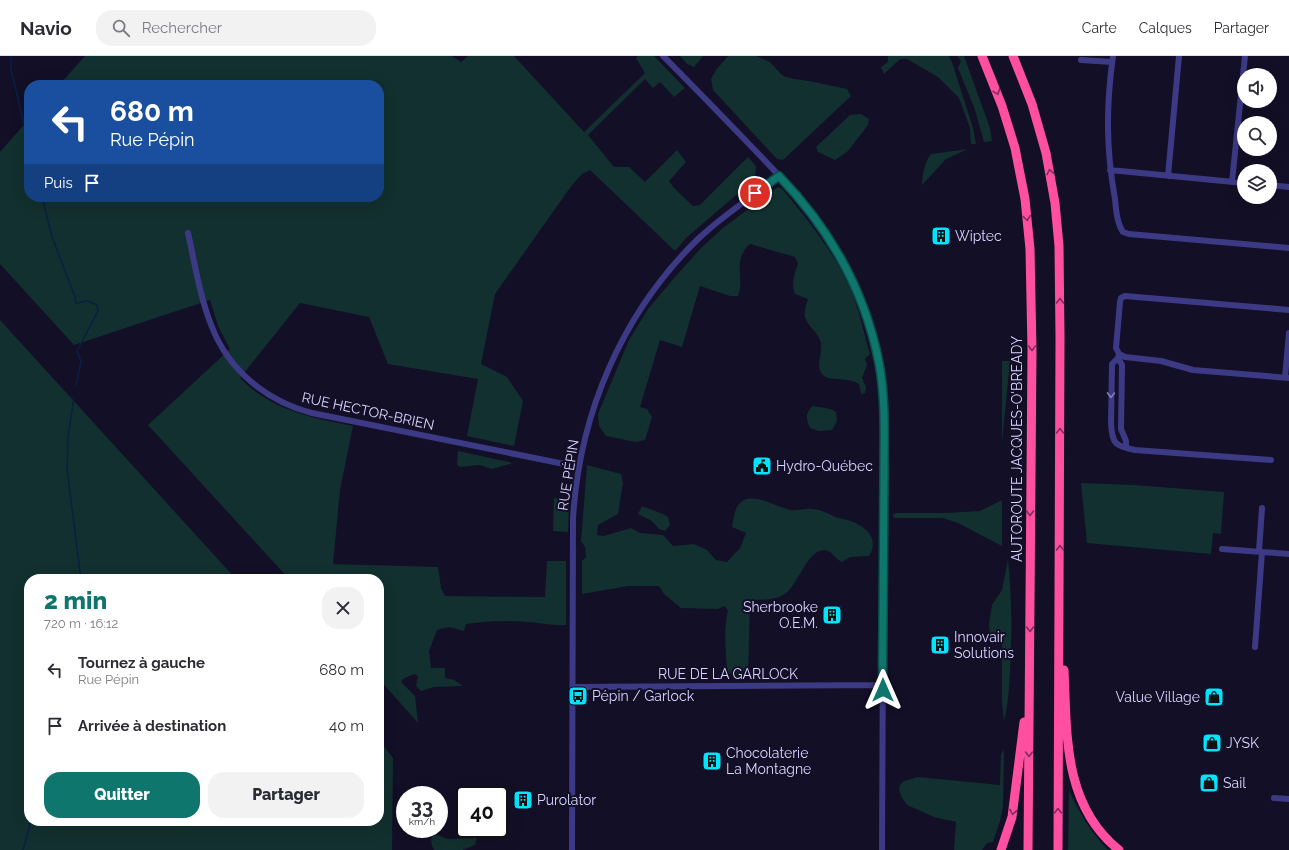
<!DOCTYPE html>
<html lang="fr">
<head>
<meta charset="utf-8">
<style>
	:root { --surface:#fff; --page:#f2f2f3; --text:#2b2b33; --muted:#7c7c81; --line:#e1e1e2; --accent:#0f766e }
	body { margin:0; font-family:Raleway,sans-serif; background:var(--page); color:var(--text); height:100vh; display:flex; flex-direction:column; font-size:15px; white-space:nowrap }
	* { box-sizing:border-box; margin:0 }
	p { font-size:13px; color:var(--muted) }
	.icon { flex:none; width:22px; height:22px; fill:none; stroke:currentColor; stroke-width:2; stroke-linecap:round; stroke-linejoin:round }
	.map { position:relative; flex:1; overflow:hidden }
	.sheet { position:absolute; left:24px; top:518px; width:360px; height:252px; display:flex; flex-direction:column; background:var(--surface); border-radius:16px; box-shadow:0 4px 16px #0002 }
	.sheet>* { flex:none }
	.top-card { position:absolute; left:24px; top:24px; width:360px; height:122px; border-radius:16px; box-shadow:0 4px 16px #0002; background:#1a4fa0; color:#fff; overflow:hidden }
	.tools { position:absolute; left:1237px; top:12px; display:grid; gap:8px }
	.tools a { display:grid; place-items:center; width:40px; height:40px; border-radius:50%; background:var(--surface); box-shadow:0 4px 16px #0002; font-size:20px }
	.speed { position:absolute; left:396px; top:730px; display:flex; gap:8px; font-size:20px; font-weight:700; text-align:center }
	.speed>* { display:grid; place-content:center; width:52px; height:52px; border-radius:50%; background:var(--surface); box-shadow:0 4px 16px #0002; line-height:1 }
	.speed small { font-size:10px; font-weight:400 }
	.speed .limit { border:2px solid #111; border-radius:6px; background:#fff; color:#111 }
	.pin { position:absolute; display:grid; place-items:center; width:34px; height:34px; color:#fff; margin:-17px; border:2px solid #fff; border-radius:50%; box-shadow:0 1px 4px #0007 }
	.me { position:absolute; width:44px; margin:-22px; rotate:0deg; stroke-linejoin:round; filter:drop-shadow(0 0 3px #0008) }
	.turn { display:flex; align-items:center; gap:14px; height:84px; padding:0 20px; font-size:18px }
	.turn .icon { width:52px; height:52px; stroke-width:2.5 }
	.turn b { display:block; font-size:28px; line-height:34px }
	.then { display:flex; align-items:center; height:38px; padding:0 20px; background:#0003; gap:8px; font-size:15px }
	.round { display:grid; place-items:center; flex:none; width:42px; height:42px; border-radius:16px; background:var(--page) }
	.summary { display:flex; align-items:center; justify-content:space-between; height:68px; padding:0 20px }
	h1 { font-size:24px; font-weight:800; line-height:30px; color:var(--accent) }
	.cta { display:flex; gap:8px; margin-top:auto; padding:8px 20px }
	.cta a { flex:1; height:46px; border-radius:16px; background:var(--accent); color:#fff; font-size:16px; font-weight:800; line-height:46px; text-align:center }
	.cta a+a { background:var(--page); color:var(--text) }
	ul { padding:0; list-style:none }
	li { display:flex; align-items:center; gap:12px; height:56px; padding:0 20px }
	li div { flex:1 }
	li b { display:block; font-size:15px }
	li em { font-style:normal }
	header { display:flex; align-items:center; gap:24px; box-sizing:border-box; height:56px; padding:0 20px; background:var(--surface); border-bottom:1px solid var(--line) }
	header strong { font-size:19px }
	nav { display:flex; gap:22px; margin-inline-start:auto; font-size:14px }
	.search { width:280px; height:36px; background:var(--page); display:flex; align-items:center; gap:10px; box-sizing:border-box; padding:0 14px; border-radius:16px; color:var(--muted); font-size:15px }
	.map>svg:first-child { display:block }
	.green { fill:#12302f }
	.lines { fill:none; stroke-linecap:round; stroke-linejoin:round }
	.stream { stroke:#0a1f44; stroke-width:1.5 }
	.minor { stroke:#3d3a85; stroke-width:6 }
	.highway { stroke:#ff4fa3; stroke-width:9 }
	.oneway { stroke:#7d2c5e }
	.oneway2 { stroke:#837fbc }
	.route-casing { stroke:#0a4d48; stroke-width:10 }
	.route { stroke:#0f766e; stroke-width:7 }
	.labels { text-anchor:middle; dominant-baseline:central; stroke-width:4; stroke-linejoin:round; paint-order:stroke }
	.poi-label { font-size:14px; fill:#d9d4ff; stroke:#130f26; text-anchor:start }
	.street-label { font-size:14px; fill:#d9d4ff; stroke:#130f26 }
</style>
</head>
<body>
<header>
<strong>Navio</strong>
<div class="search"><svg class="icon" aria-label="search" viewBox="0 0 24 24"><circle cx="10" cy="10" r="6"/><path d="M15 15l6 6"/></svg>Rechercher</div>
<nav><a>Carte</a><a>Calques</a><a>Partager</a></nav>
</header>
<div class="map">
<svg width="1289" height="794" viewBox="0 0 1289 794">
	<rect width="100%" height="100%" fill="#130f26"/>
	<path class="green" d="M85,0H452L461,6L468,0H514L584,76L645,17L636,2L638,0H654L685,32L674,41L660,26L653,32L645,23L588,79L614,111H629L645,126L677,94L686,106L669,125L674,132L693,150L700,149L748,101L756,110L755,123L687,181L675,195L590,114L582,118L572,129L495,238L481,308L507,321L523,345L514,390L467,380L478,323L388,308L369,261L300,247L240,322C273,355 309,361 353,370L340,434L333,508L438,511L441,532L445,540L545,541L547,505H566V569C553,570 541,567 528,566C507,564 487,565 466,568L464,575L449,571L437,574L429,595L431,612H445V622L454,624L463,630L434,631L421,635L416,630L418,620L414,618L403,623L401,626L415,640L418,667L379,623V523H289L148,369L230,293L218,270L210,244L74,289L0,208V96L29,63V141H379V29H59Z
		M680,0H703L694,11L687,8Z
		M728,0H756L770,6L783,20L794,23L809,25L847,33L851,40L783,104L777,103L713,34L711,23L716,14Z
		M888,0H949L952,6L973,72L976,88H971L970,72L959,42L938,21L907,3H900L884,18L881,11L888,6Z
		M957,0H964L990,72L992,85L984,86L974,51L958,12L961,5Z
		M861,58L869,63L868,69L848,95L835,104L818,96L816,91L850,59Z
		M968,93L946,103L922,129C922,120 925,105 931,98Z
		M779,131L784,135C810,167 836,198 852,237C860,257 864,278 870,298L865,303L867,309L862,322L866,331L865,337L861,338L859,328C849,321 831,325 824,320C814,312 823,298 821,287C819,277 808,271 805,261C804,256 806,248 808,243L795,238C791,227 794,219 798,208L795,201L750,188C732,203 745,222 738,240H730L700,230L682,291L660,284L640,351L647,353L652,361L645,384L636,386L606,380L599,370L598,358L629,284L648,253L675,221L701,192L723,172L775,133Z
		M0,264L236,523H29V765H379V684L393,702L392,794H0Z
		M1002,305H1010L1002,386Z
		M813,350C821,352 830,351 836,356L837,365L832,374L819,375L810,372C806,364 805,356 813,350Z
		M458,395L513,407L492,413L480,409L460,411L457,409Z
		M587,409L621,418L623,427L618,458L598,469L597,479L604,480L631,472L640,477L663,479L673,490L694,488L707,494L716,504L727,506L740,492L746,477L732,471C734,462 734,449 744,444C758,438 776,451 791,454C798,455 805,452 812,453C821,453 830,459 838,462C842,463 846,463 850,465C866,470 880,483 869,500L850,501L842,506C837,504 834,499 830,496C810,485 799,528 786,537C776,545 762,543 750,544L748,620L727,617C726,596 723,575 728,554L724,550L718,553L681,552L664,538L659,530H628L582,538V505L586,501L585,491L581,485Z
		M1081,427L1134,429L1224,436L1221,478L1213,477L1211,498L1087,487Z
		M554,442L569,443L568,476L553,475Z
		M1002,444V490L958,467L943,462H894L893,458L897,457H948L980,455Z
		M642,450L663,458L668,461L670,469L665,475L659,473L652,465L638,458Z
		M1008,503C1012,543 1012,576 1010,616C1009,633 1008,649 1004,665L1002,646V583L1000,580L991,584L990,582L989,568L992,549L1002,534Z
		M1004,693L1003,751L1000,765L993,786L987,787L982,794H954L956,766L934,761L907,749L902,742L899,734L900,729L904,725L918,721L1000,729L1001,698Z
		M1069,734C1079,757 1091,776 1108,794H1068Z
		M437,779L448,783L477,782L475,789L462,794H434L432,790L431,783L433,780Z"/>
	<g class="lines">
		<path class="stream" d="M11,0V13L29,90
			M42,141L52,181L75,241L76,247L87,245L97,249L98,255L77,295L81,305L76,330
			M74,341L68,381L67,413L81,523
			M23,794L31,765"/>
		<path class="minor" d="M663,0C692,29 720,58 748,87C779,119 810,151 834,189C867,243 882,305 884,368L882,794
			M1113,0C1106,50 1106,93 1115,143C1116,154 1117,167 1123,176L1129,178L1289,192
			M1081,4L1112,6
			M1110,114L1244,127
			M1168,120L1179,0
			M1232,126L1245,0
			M1270,129L1289,131
			M188,177C195,208 200,242 212,271C229,315 267,345 312,357L579,411
			M1119,298L1118,302L1112,308L1111,367C1112,388 1115,390 1135,394L1271,404
			M1119,298L1116,292L1120,246L1121,242L1125,240L1289,254
			M1119,298L1125,301L1161,305L1193,314L1289,322
			M1118,302L1122,309L1121,373L1126,385V390
			M1285,321L1289,277
			M1222,493L1289,498
			M1259,495L1262,452
			M1255,591L1262,496
			M573,631L883,629
			M1274,742L1289,743
			M572,794L573,463C579,358 622,257 698,183C723,159 752,141 779,120"/>
		<path class="highway" d="M982,0L1002,50L1015,92L1025,143L1030,193L1032,294L1028,794
			M1013,0L1032,48L1046,97L1055,147L1059,190L1060,281L1058,794
			M1064,614C1067,679 1063,749 1119,794
			M1001,794L1012,761L1024,666"/>
	</g>
	<defs><path id="oneway-chevron" d="M-2-3.5L2.5 0L-2 3.5" fill="none" stroke-width="1.6" stroke-linecap="round" stroke-linejoin="round"/></defs>
	<g class="oneway">
		<use href="#oneway-chevron" transform="translate(997 36) rotate(69)"/>
		<use href="#oneway-chevron" transform="translate(1050 116) rotate(-101)"/>
		<use href="#oneway-chevron" transform="translate(1027 162) rotate(83)"/>
		<use href="#oneway-chevron" transform="translate(1060 245) rotate(-90)"/>
		<use href="#oneway-chevron" transform="translate(1032 292) rotate(90)"/>
		<use href="#oneway-chevron" transform="translate(1060 375) rotate(-90)"/>
		<use href="#oneway-chevron" transform="translate(1030 457) rotate(90)"/>
		<use href="#oneway-chevron" transform="translate(1060 492) rotate(-90)"/>
		<use href="#oneway-chevron" transform="translate(1030 573) rotate(90)"/>
		<use href="#oneway-chevron" transform="translate(1029 698) rotate(90)"/>
		<use href="#oneway-chevron" transform="translate(1058 755) rotate(-90)"/>
		<use href="#oneway-chevron" transform="translate(1013 756) rotate(100)"/>
	</g>
	<use class="oneway2" href="#oneway-chevron" transform="translate(1111 339) rotate(91)"/>
	<g class="lines">
		<defs>
			<path id="route" d="M755,137L779,120C830,173 865,235 879,307C886,344 884,382 884,419C884,468 883,516 883,565C883,588 882,611 883,634"/>
		</defs>
		<use href="#route" class="route-casing"/>
		<use href="#route" class="route"/>
	</g>
	<defs>
		<symbol id="building-square" viewBox="-11 -11 22 22"><rect x="-9" y="-9" width="18" height="18" rx="4" fill="#00e5ff" stroke="#130f26"/><path d="M-4-6H4V6H1V3H-1V6H-4ZM-2.5-4.3h1.7v1.8h-1.7ZM.8-4.3h1.7v1.8H.8ZM-2.5-1h1.7V.8h-1.7ZM.8-1h1.7V.8H.8Z" fill="#111"/></symbol>
		<symbol id="civic-square" viewBox="-11 -11 22 22"><rect x="-9" y="-9" width="18" height="18" rx="4" fill="#00e5ff" stroke="#130f26"/><path d="M-.6-6.5H3V-4.5H.6V-3L4-1V1h2V6H-6V1h2V-1L-.6-3ZM-1.2 2.5V6h2.4V2.5Z" fill="#111"/></symbol>
		<symbol id="bus-square" viewBox="-11 -11 22 22"><rect x="-9" y="-9" width="18" height="18" rx="4" fill="#00e5ff" stroke="#130f26"/><path d="M-5-6H5V4H4V6H2V4H-2V6H-4V4H-5ZM-3.5-4V0h7V-4ZM-3.5 1.2v1.5H-2V1.2ZM2 1.2v1.5H3.5V1.2Z" fill="#111"/></symbol>
		<symbol id="shop-square" viewBox="-11 -11 22 22"><rect x="-9" y="-9" width="18" height="18" rx="4" fill="#00e5ff" stroke="#130f26"/><path d="M-5-2.5h2.3a2.7 3.5 0 0 1 5.4 0H5L5.5 6h-11ZM-1.5-2.5h3a1.5 2.3 0 0 0-3 0Z" fill="#111"/></symbol>
	</defs>
	<g fill-rule="evenodd">
		<use href="#building-square" x="930" y="169" width="22" height="22"/>
		<use href="#civic-square" x="751" y="399" width="22" height="22"/>
		<use href="#building-square" x="821" y="548" width="22" height="22"/>
		<use href="#building-square" x="929" y="578" width="22" height="22"/>
		<use href="#bus-square" x="567" y="629" width="22" height="22"/>
		<use href="#shop-square" x="1203" y="630" width="22" height="22"/>
		<use href="#shop-square" x="1201" y="676" width="22" height="22"/>
		<use href="#building-square" x="701" y="694" width="22" height="22"/>
		<use href="#shop-square" x="1198" y="716" width="22" height="22"/>
		<use href="#building-square" x="512" y="733" width="22" height="22"/>
	</g>
	<g class="labels">
		<g class="poi-label">
			<text x="955" y="180">Wiptec</text>
			<text x="776" y="410">Hydro-Québec</text>
			<text x="818" y="551" text-anchor="end">Sherbrooke<tspan x="818" dy="16">O.E.M.</tspan></text>
			<text x="954" y="581">Innovair<tspan x="954" dy="16">Solutions</tspan></text>
			<text x="592" y="640">Pépin / Garlock</text>
			<text x="1200" y="641" text-anchor="end">Value Village</text>
			<text x="1226" y="687">JYSK</text>
			<text x="726" y="697">Chocolaterie<tspan x="726" dy="16">La Montagne</tspan></text>
			<text x="1223" y="727">Sail</text>
			<text x="537" y="744">Purolator</text>
		</g>
		<g class="street-label">
			<text transform="translate(368 355) rotate(12)">RUE HECTOR-BRIEN</text>
			<text transform="translate(1017 393) rotate(-90)">AUTOROUTE JACQUES-O'BREADY</text>
			<text transform="translate(568 419) rotate(-81)">RUE PÉPIN</text>
			<text x="728" y="618">RUE DE LA GARLOCK</text>
		</g>
	</g>
</svg>
<div class="tools">
<a><svg class="icon" aria-label="sound" viewBox="0 0 24 24"><path d="M4 9h4l5-4v14l-5-4H4zM17 9q2 3 0 6"/></svg></a>
<a><svg class="icon" aria-label="search" viewBox="0 0 24 24"><circle cx="10" cy="10" r="6"/><path d="M15 15l6 6"/></svg></a>
<a><svg class="icon" aria-label="layers" viewBox="0 0 24 24"><path d="M12 4l9 5-9 5-9-5zM3 14l9 5 9-5"/></svg></a>
</div>
<div class="speed"><div>33<small>km/h</small></div><div class="limit">40</div></div>
<div class="pin" style="left:755px;top:137px;background:#d93025"><svg class="icon" aria-label="arrive" viewBox="0 0 24 24"><path d="M6 21V4h12l-3 4 3 4H6"/></svg></div>
<svg class="me" style="left:883px;top:634px" viewBox="-20 -20 40 40"><path d="M0-17L14 15 0 8-14 15z" fill="#0f766e" stroke="#fff" stroke-width="4"/></svg>
<div class="top-card">
<div class="turn"><svg class="icon" aria-label="left" viewBox="0 0 24 24"><path d="M17 20v-9H6M10 6l-5 5 5 5"/></svg><div><b>680 m</b>Rue Pépin</div></div>
<div class="then">Puis<svg class="icon" aria-label="arrive" viewBox="0 0 24 24"><path d="M6 21V4h12l-3 4 3 4H6"/></svg></div>
</div>
<section class="sheet">
<div class="summary"><div><h1>2 min</h1><p>720 m · 16:12</p></div><a class="round"><svg class="icon" aria-label="close" viewBox="0 0 24 24"><path d="M6 6l12 12M18 6L6 18"/></svg></a></div>
<ul>
<li><svg class="icon" aria-label="left" viewBox="0 0 24 24"><path d="M17 20v-9H6M10 6l-5 5 5 5"/></svg><div><b>Tournez à gauche</b><p>Rue Pépin</p></div><em>680 m</em></li>
<li><svg class="icon" aria-label="arrive" viewBox="0 0 24 24"><path d="M6 21V4h12l-3 4 3 4H6"/></svg><div><b>Arrivée à destination</b></div><em>40 m</em></li>
</ul>
<div class="cta"><a>Quitter</a><a>Partager</a></div>
</section>
</div>
</body>
</html>
